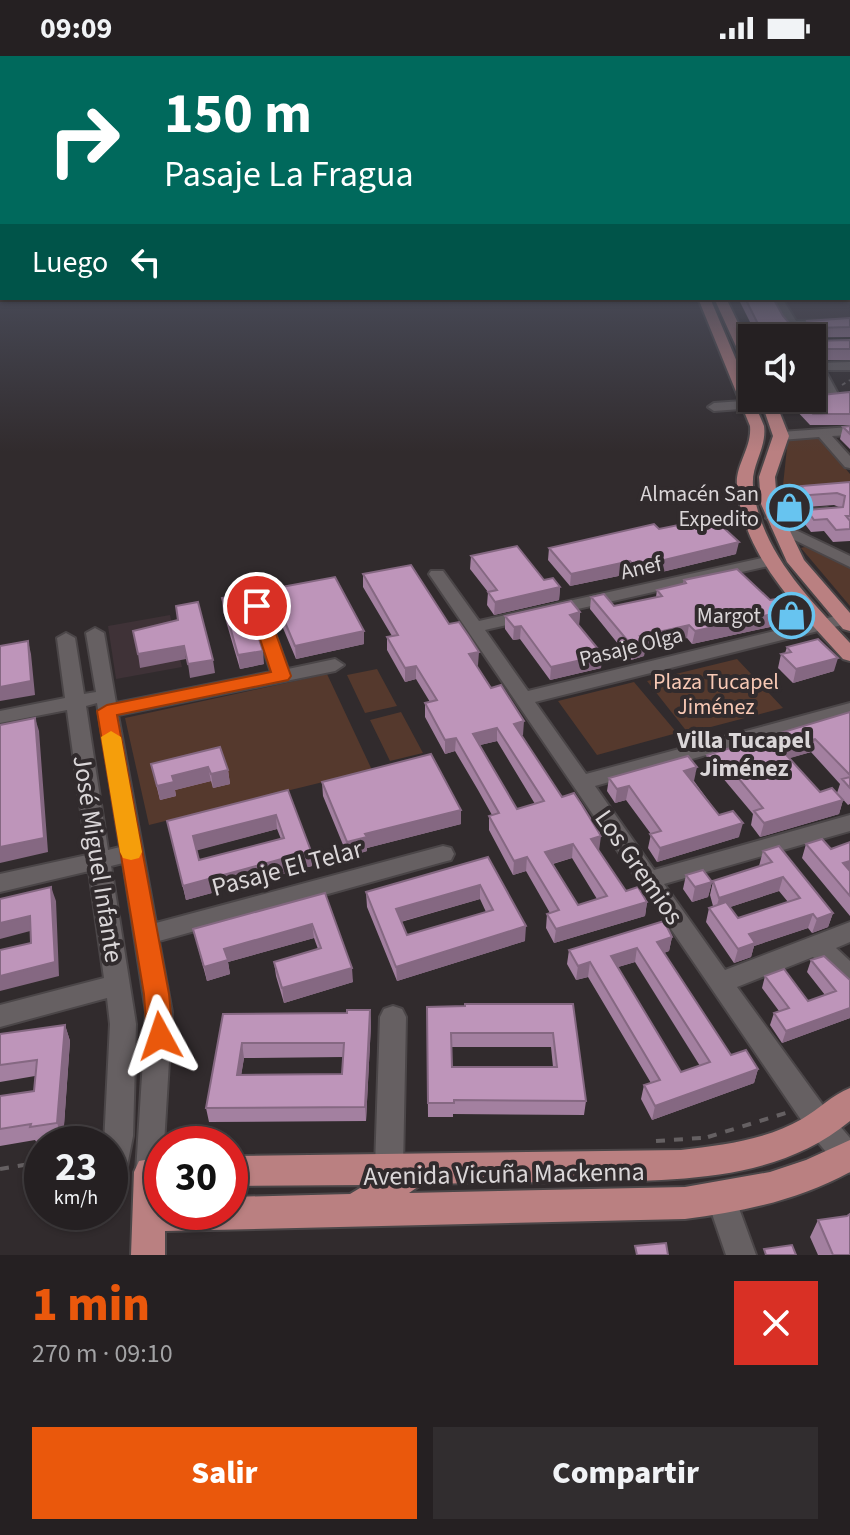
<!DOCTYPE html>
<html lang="es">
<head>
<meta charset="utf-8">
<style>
	:root { --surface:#252022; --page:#312d2f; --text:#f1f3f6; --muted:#a3a3a5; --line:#423e40; --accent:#ea580c }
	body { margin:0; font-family:"Source Sans 3",sans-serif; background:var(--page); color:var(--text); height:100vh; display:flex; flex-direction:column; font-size:30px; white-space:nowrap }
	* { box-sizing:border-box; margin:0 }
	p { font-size:26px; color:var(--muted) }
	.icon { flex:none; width:44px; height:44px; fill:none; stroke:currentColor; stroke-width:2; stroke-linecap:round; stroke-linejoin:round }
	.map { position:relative; height:1199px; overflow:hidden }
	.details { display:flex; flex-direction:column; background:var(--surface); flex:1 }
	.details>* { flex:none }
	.banner { position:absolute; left:0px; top:0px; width:850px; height:244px; box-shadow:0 2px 6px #0004,0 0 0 2px var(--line); background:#00695c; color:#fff; overflow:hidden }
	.buttons { position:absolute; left:738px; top:268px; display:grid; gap:16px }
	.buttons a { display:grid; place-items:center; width:88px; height:88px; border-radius:0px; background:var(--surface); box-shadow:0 2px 6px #0004,0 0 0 2px var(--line); font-size:40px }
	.speed { position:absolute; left:24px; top:1070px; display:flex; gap:16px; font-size:40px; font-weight:700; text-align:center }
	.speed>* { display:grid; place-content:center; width:104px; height:104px; border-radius:50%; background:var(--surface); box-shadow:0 2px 6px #0004,0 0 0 2px var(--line); line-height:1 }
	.speed small { font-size:20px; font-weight:400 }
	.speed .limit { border:12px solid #d22; background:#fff; color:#111 }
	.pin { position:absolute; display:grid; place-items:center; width:68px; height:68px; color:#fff; margin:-34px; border:4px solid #fff; border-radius:50%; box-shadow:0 2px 8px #0007 }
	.me { position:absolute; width:88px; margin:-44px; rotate:355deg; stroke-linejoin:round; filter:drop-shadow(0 0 6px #0008) }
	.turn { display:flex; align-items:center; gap:28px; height:168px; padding:0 32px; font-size:36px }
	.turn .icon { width:104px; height:104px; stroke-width:2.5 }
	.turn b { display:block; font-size:56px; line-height:68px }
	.then { display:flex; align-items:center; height:76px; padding:0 32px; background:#0003; gap:16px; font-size:30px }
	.round { display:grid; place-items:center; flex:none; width:84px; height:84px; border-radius:0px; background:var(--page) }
	.headline { display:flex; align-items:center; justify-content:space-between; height:136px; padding:0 32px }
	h1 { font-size:48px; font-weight:800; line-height:60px; color:var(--accent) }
	.action { display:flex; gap:16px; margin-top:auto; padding:16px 32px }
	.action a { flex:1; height:92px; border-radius:0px; background:var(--accent); color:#fff; font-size:32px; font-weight:800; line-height:92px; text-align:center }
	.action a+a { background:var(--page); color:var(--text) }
	.status { display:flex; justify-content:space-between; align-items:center; height:56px; padding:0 40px; background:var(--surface); direction:ltr }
	.status svg { height:22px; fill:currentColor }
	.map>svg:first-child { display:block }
	.built { fill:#3f3237 }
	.green { fill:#55392d }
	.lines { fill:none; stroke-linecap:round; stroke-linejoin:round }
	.minor-casing { stroke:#4b4648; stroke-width:4 }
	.major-casing { stroke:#4b4648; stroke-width:4 }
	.path-far1 { stroke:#656062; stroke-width:2; stroke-dasharray:4 4; stroke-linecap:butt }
	.path { stroke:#656062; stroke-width:4; stroke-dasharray:9 9; stroke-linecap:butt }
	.minor { fill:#666062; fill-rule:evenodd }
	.major { fill:#ba8081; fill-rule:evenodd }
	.wall { fill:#a380a0; fill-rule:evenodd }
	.shaded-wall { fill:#856882 }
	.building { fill:#be95ba; stroke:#856882; stroke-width:2; fill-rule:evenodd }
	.route { fill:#ea580c; stroke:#983908; stroke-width:2 }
	.slow { fill:#f59e0b }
	.labels { text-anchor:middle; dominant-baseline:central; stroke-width:8; stroke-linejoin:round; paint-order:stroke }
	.poi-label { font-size:22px; fill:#dad6d8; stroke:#312b2d; text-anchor:end }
	.street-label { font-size:22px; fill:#dad6d8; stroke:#312b2d }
	.park-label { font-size:22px; fill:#f8c9b5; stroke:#312b2d }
	.neighbourhood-label { font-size:24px; font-weight:bold; fill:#dad6d8; stroke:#312b2d }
	.near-street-label { font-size:26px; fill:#dad6d8; stroke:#312b2d }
</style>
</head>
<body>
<div class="status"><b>09:09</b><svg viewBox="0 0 49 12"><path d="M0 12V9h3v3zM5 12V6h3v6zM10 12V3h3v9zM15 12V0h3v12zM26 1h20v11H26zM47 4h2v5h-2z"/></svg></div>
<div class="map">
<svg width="850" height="1199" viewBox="0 0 850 1199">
	<rect width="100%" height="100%" fill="#312b2d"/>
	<path class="built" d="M848,233L850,265L797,266L784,242H848Z
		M170,559L182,611L116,623L108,570Z"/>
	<path class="green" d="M818,380L850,418V433L782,439L788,382Z
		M808,490L850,511V550L801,492Z
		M737,603L783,652L688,677L647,625Z
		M377,613L397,650L365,657L347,619Z
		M327,618L372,714L149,769L125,662Z
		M634,626L677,677L597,699L558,645Z
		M401,656L423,697L390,705L370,664Z"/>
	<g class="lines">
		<defs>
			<path id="minor" d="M848,228H850V232H848Z
				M772,242H782L796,265L850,264V270L800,272L806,282H794Z
				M812,299L820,307L850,306V314H825L838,338L850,337V345L714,355L708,351L714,347L826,339L812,314Z
				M850,371V379L832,380L850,400V412L845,411L819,381L781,384L774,380L781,376Z
				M827,452L832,454V460L774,467L766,462L774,457Z
				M779,466L850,500V511L774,474L771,471L774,468Z
				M771,500L779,505L777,508L485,574L528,635L844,558L850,559V567L535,646L586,718L850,647V659L595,730L654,814L850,759V775L664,828L725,914L850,866V886L836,892L850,905V931L841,928L813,901L737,931L828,1056L850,1082V1117L840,1113L808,1074L429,518L431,515H443L479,565Z
				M257,545L265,550L288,613L335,603L344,609L335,615L118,659L156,867L443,790L451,792L454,798L451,804L443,806L159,885L172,956L162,1121L160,1126L150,1130L140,1126L136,1116L146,956L123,807L111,810L136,968L133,1080L123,1130L113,1134L110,1133V1088H104L110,968L107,942L0,971V949L104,922L89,815L0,836V818L87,799L67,654L0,667V655L65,642L57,582L66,577L75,582L84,638L96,636L86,577L95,572L104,577L116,647L271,616L249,550ZM97,647L120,791L108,794L86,650Z
				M393,950L402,953L406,961L403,1111L399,1121L389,1125L379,1121L375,1111L380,961L384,953Z
				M722,1129L732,1133L756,1199H726L707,1143L712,1133Z"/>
			<path id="major" d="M698,242H710L764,370C767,392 751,409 753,430C760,495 809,542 850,587V605L843,603C799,554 743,500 737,430C735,409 752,392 750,370Z
				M714,242H726L752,296V314L745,310Z
				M760,342H774L789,380L775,421L777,448L804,504L850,557V575L843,573L787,506L761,448L759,421L773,380Z
				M850,1032V1065C775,1127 673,1124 581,1126C528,1126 475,1127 422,1128L409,1137L685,1131L770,1116L806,1104L850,1084V1116C799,1144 742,1156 685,1163L165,1175V1199H131L134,1116L139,1105L162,1101V1156H230V1141L350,1138L365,1129L230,1130V1100L681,1094C722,1089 766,1084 802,1063C819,1053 832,1039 850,1032Z"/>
		</defs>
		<use href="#minor" class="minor-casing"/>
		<use href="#major" class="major-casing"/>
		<path class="path-far1" d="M842,329L850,324"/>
		<path class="path" d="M708,1081L789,1056
			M656,1085L701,1082
			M0,1113L42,1106"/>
		<use href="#minor" class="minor"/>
		<use href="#major" class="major"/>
	</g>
	<path class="wall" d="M738,242H773L783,260L796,275L805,274L807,265L850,262V281L758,282Z
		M850,284V304H821L812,296V285Z
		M812,311L820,326L818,337H812Z
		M850,336V369H810L794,352L796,342H812Z
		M850,370V393L840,383L843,371Z
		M850,426V485L833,486L824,475L811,476L804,467L807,454L839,451L834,449L793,452L790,448L792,436L800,435L801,430Z
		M659,473L736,498L633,523L628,518L570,530L548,504L549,492Z
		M471,500L544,524L560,531L559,544L494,559L487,549L488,536L470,513Z
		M363,518L449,568L478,609L477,610L523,679H521L562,741L626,835L647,846L645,860L554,887L546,872L547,858L550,857L526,815L513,819L489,774V760L492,759L478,734L455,695L445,698L425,661V647L430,646L416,623L405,626L387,594V581L392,580L363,531ZM497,685L535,748L517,753L480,689ZM572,802L597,843L578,849L553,808Z
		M684,524L805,551L802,564L692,588L687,582L645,592L644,600L631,604L590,553L591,541L614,550L656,541L657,534L683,528Z
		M271,533L364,575V588L296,603L272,546Z
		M222,542L264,608L240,613L223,555Z
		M580,556L579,569L601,612L550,624L520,583L513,584L505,573V560Z
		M787,591L834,615L793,627L778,612L781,598L785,597Z
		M850,656V748L848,749L837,737L840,728L811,696L789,702L820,736L843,744L839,758L760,781L751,769L753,758L722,721L713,724L704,713L707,699Z
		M151,708L228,714L230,728L213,732L211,725L175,734L176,740L160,744Z
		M609,722L694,725L719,759L739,781L657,806L648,792L651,778L626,744L615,747L607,735Z
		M322,726L461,754V768L367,792V795L348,801L323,740Z
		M288,734L311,795L312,810L186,844L167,765ZM277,773L281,783L199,804L196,794Z
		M850,786V860L802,802L806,788L831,793Z
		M763,795L833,857L828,871L812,877L808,872L754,890L751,901L734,907L706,866L709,852L713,850L710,839L713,825L759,810ZM779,835L788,846L738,862L730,851Z
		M488,801L525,885L397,925L367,851L366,836ZM480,843L486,856L407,879L401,866Z
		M686,819L712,826L708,841L692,846L683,833Z
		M325,837L353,926L284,947L276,920L274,906L318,893L314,882L228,906L230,918L207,925L193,873Z
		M672,881L669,895L664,897L731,999L758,1013L754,1027L652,1064L641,1043L644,1029L651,1027L588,921L576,924L567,908L569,894ZM635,906L700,1010L681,1016L618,911Z
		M811,904L850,924V962L782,987L770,969L774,957L779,955L762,932L765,920L808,945L825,939L807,916Z
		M573,948L586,1045L584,1059L453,1058V1061H428L427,951ZM452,991H551L553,1011H452Z
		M370,954L371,968L366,1065L209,1066L206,1052L223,958L347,957ZM343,1001L342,1018L241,1019L244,1002Z
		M65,969L70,985L63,1083L37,1087L35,1084L0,1090V1040L34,1035L35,1020L0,1026V978Z
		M847,1160L850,1199H818L810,1181L818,1164Z"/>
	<path class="shaded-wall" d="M739,486L736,498L633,523L635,511Z
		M630,505L628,518L570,530L571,518Z
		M560,531L559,544L494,559L495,546Z
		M805,551L802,564L692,588L695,575Z
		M580,556L579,569L570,559Z
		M689,569L687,582L645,592L644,600L631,604L632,590L640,580Z
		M521,570L520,583L513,584L514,571Z
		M364,575V588L296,603L295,590Z
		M28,585L31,598L35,639L0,645V631Z
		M184,590L186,603L140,612L138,598Z
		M263,595L264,608L240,613L238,599Z
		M479,596L478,609L469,611V598Z
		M603,599L601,612L550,624L551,611Z
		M838,602L834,615L793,627L796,613Z
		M213,604L215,617L190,622L188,608Z
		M416,610V623L405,626V612Z
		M35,662L39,675L48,796L0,807V791Z
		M524,665L523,679L513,681L514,668Z
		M497,672V685L472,691L473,678Z
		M456,682L455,695L445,698V684Z
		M815,683L811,696L777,706L780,692Z
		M726,707L722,721L713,724L716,710Z
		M208,711L211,725L175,734L176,740L160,744L157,730L172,720Z
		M697,711L694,725L682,729L684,715Z
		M228,714L230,728L213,732L211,718Z
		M629,730L626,744L615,747L617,733Z
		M843,744L839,758L760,781L764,767Z
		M461,754V768L367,792V795L348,801L347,786L365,778Z
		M276,759L277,773L195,795L193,780Z
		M743,767L739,781L657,806L660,792Z
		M601,780L599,795L591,783Z
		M573,788L572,802L544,810L545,796Z
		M311,795L312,810L186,844L183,830Z
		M527,801L526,815L513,819L514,805Z
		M850,805V817L843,807Z
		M783,821L779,835L715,856L719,842Z
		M712,826L708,841L692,846L695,831Z
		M480,829V843L396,867V853Z
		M51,831L56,845L59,920L0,935V920L55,906Z
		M647,846L645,860L554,887L556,873Z
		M833,857L828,871L812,877L817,863Z
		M813,858L808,872L754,890L751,901L734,907L738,893L749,878Z
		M30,860L34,874L0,883V867Z
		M312,868L314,882L228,906L230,918L207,925L204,911L224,893Z
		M526,870L525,885L397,925L396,911Z
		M672,881L669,895L654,900L657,886Z
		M637,892L635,906L608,914L611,900Z
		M590,906L588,921L576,924L578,910Z
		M352,912L353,926L284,947L282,932Z
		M850,952V962L782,987L786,975Z
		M370,954L371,968L366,1065L365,1051Z
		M65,969L70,985L63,1083L57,1067Z
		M242,987L244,1002L239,1033L237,1019Z
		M758,1013L754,1027L652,1064L655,1050Z"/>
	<path class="building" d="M745,242H773L783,260L796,275L810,274L807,265L850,262V271L814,272L811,275L812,282H765Z
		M812,282V285L850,284V293H824L814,285L812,294Z
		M812,311L820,326H812Z
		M850,336V358H813L798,342H812V340Z
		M850,370V378L843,371Z
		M850,426V460H846L850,465V473L836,474L827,463L814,464L807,454L843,451L845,440L837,437L796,440L792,436L805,435L801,430Z
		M713,462L739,486L635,511L630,505L571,518L549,492L654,468L659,473Z
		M517,490L544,524L553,522L560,531L495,546L488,536L497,534L471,500Z
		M411,509L449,568L459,566L468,579L479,596L469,598L491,632L501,629L524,665L514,668L562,741L574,737L582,749L601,780L591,783L626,835L638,831L647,846L556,873L547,858L559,854L527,801L514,805L489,760L499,757L456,682L445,684L425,647L437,644L416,610L405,612L387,581L398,579L363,518ZM497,672L544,745L517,753L473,678ZM573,788L607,840L578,849L545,796Z
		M737,513L770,544L795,540L805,551L695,575L689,569L640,580L646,587L632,590L591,541L604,538L614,550L662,540L657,534L686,527L684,524Z
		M335,521L364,575L295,590L271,533Z
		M244,538L263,595L238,599L222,542Z
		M571,545L580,556L570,559L603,599L551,611L521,570L514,571L505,560Z
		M198,546L213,604L188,608L184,590L138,598L133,575L178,564L176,550Z
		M818,583L838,602L796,613L781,598L791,596L787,591Z
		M28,585L31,625L0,631V590Z
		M850,656V719L815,683L780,692L820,736L832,732L843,744L764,767L754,755L763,752L726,707L716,710L707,699Z
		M35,662L44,782L0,791V669Z
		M220,691L228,714L211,718L208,711L172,720L174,726L157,730L151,708Z
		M431,698L461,754L365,778L367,781L347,786L322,726Z
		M688,700L697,711L684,715L719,759L733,755L743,767L660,792L650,778L661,775L629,730L617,733L609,722Z
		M850,721V732L842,723Z
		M288,734L311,795L183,830L167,765ZM276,759L284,782L199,804L193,780Z
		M822,783L831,793L850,786V805L843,807L850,815V840L806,788Z
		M779,790L833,857L817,863L813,858L749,878L755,887L738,893L709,852L726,846L738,862L800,842L783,821L719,842L713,825L772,806L763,795Z
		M488,801L526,870L396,911L366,836ZM480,829L493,854L407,879L396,853Z
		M703,814L712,826L695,831L686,819Z
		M51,831L55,906L0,920V894L31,887L30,860L0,867V843Z
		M325,837L352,912L282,932L274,906L321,892L312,868L224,893L228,904L204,911L193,873Z
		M664,865L672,881L657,886L731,999L746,994L758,1013L655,1050L644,1029L660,1024L590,906L578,910L569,894ZM637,892L710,1006L681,1016L611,900Z
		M824,900L850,924V952L786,975L774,957L789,952L765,920L784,913L808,945L836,935L811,904Z
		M465,948H573L586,1045L454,1044V1047H428L427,951L465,950ZM451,977H553L557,1011H452Z
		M347,954H370L365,1051L206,1052L223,958L347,957ZM242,987H344L342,1018L237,1019Z
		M65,969L57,1067L30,1071L31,1068L0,1073V1040L34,1035L37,1004L0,1009V978Z
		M850,1158V1199H833L818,1164L847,1160Z
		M666,1187L668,1199H637L635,1190Z
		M792,1189L796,1199H766L764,1193Z"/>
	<linearGradient id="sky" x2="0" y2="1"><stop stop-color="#1b1819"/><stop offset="0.58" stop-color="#484a57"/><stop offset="1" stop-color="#484a57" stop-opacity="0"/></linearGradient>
	<rect width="850" height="396" fill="url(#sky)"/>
	<path class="route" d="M257,544L266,550L291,620L288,624L117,659L169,938L173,980L169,988L160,991L151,988L147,980L144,938L97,655L107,649L271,616L249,550Z"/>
	<path class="slow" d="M111,675L121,681L142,796L139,802L131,804L123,802L120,796L101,681Z"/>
	<defs>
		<symbol id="shop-ring" viewBox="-11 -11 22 22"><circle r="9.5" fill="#312b2d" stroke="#67c4f0" stroke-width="1.5"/><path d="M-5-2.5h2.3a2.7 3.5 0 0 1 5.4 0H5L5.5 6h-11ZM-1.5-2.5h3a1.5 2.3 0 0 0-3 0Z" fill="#67c4f0"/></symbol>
	</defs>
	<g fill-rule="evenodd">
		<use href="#shop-ring" x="764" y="426" width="51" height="51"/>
		<use href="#shop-ring" x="766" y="534" width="51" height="51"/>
	</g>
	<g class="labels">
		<g class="poi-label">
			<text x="759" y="438">Almacén San<tspan x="759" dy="25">Expedito</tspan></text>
			<text x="761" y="560">Margot</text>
		</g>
		<g class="street-label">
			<text transform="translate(641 512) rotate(-13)">Anef</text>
			<text transform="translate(631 591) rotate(-14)">Pasaje Olga</text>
		</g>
		<g class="park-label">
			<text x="716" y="626">Plaza Tucapel<tspan x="716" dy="25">Jiménez</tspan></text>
		</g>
		<g class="neighbourhood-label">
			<text x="744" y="684">Villa Tucapel<tspan x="744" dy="28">Jiménez</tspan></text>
		</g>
		<g class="near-street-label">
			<text transform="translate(98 803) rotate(81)">José Miguel Infante</text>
			<text transform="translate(639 811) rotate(55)">Los Gremios</text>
			<text transform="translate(287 812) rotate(-15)">Pasaje El Telar</text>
			<text transform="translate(504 1118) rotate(-1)">Avenida Vicuña Mackenna</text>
		</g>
	</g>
</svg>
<div class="buttons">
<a><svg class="icon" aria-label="sound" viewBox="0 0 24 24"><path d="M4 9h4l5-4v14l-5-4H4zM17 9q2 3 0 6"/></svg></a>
</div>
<div class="speed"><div>23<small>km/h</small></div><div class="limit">30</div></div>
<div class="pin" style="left:257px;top:550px;background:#d93025"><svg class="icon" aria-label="arrive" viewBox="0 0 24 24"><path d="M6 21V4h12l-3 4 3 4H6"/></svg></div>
<svg class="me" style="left:160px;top:980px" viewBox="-20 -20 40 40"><path d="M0-17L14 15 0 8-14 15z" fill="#ea580c" stroke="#fff" stroke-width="4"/></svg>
<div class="banner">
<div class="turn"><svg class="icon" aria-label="right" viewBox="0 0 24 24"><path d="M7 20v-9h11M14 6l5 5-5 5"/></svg><div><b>150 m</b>Pasaje La Fragua</div></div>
<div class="then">Luego<svg class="icon" aria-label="left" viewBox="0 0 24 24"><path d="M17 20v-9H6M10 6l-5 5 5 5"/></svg></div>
</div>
</div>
<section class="details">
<div class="headline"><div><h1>1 min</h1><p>270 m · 09:10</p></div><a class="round" style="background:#d93025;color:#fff"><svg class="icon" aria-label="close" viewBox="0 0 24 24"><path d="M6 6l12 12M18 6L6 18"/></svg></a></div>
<div class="action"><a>Salir</a><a>Compartir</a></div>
</section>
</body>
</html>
